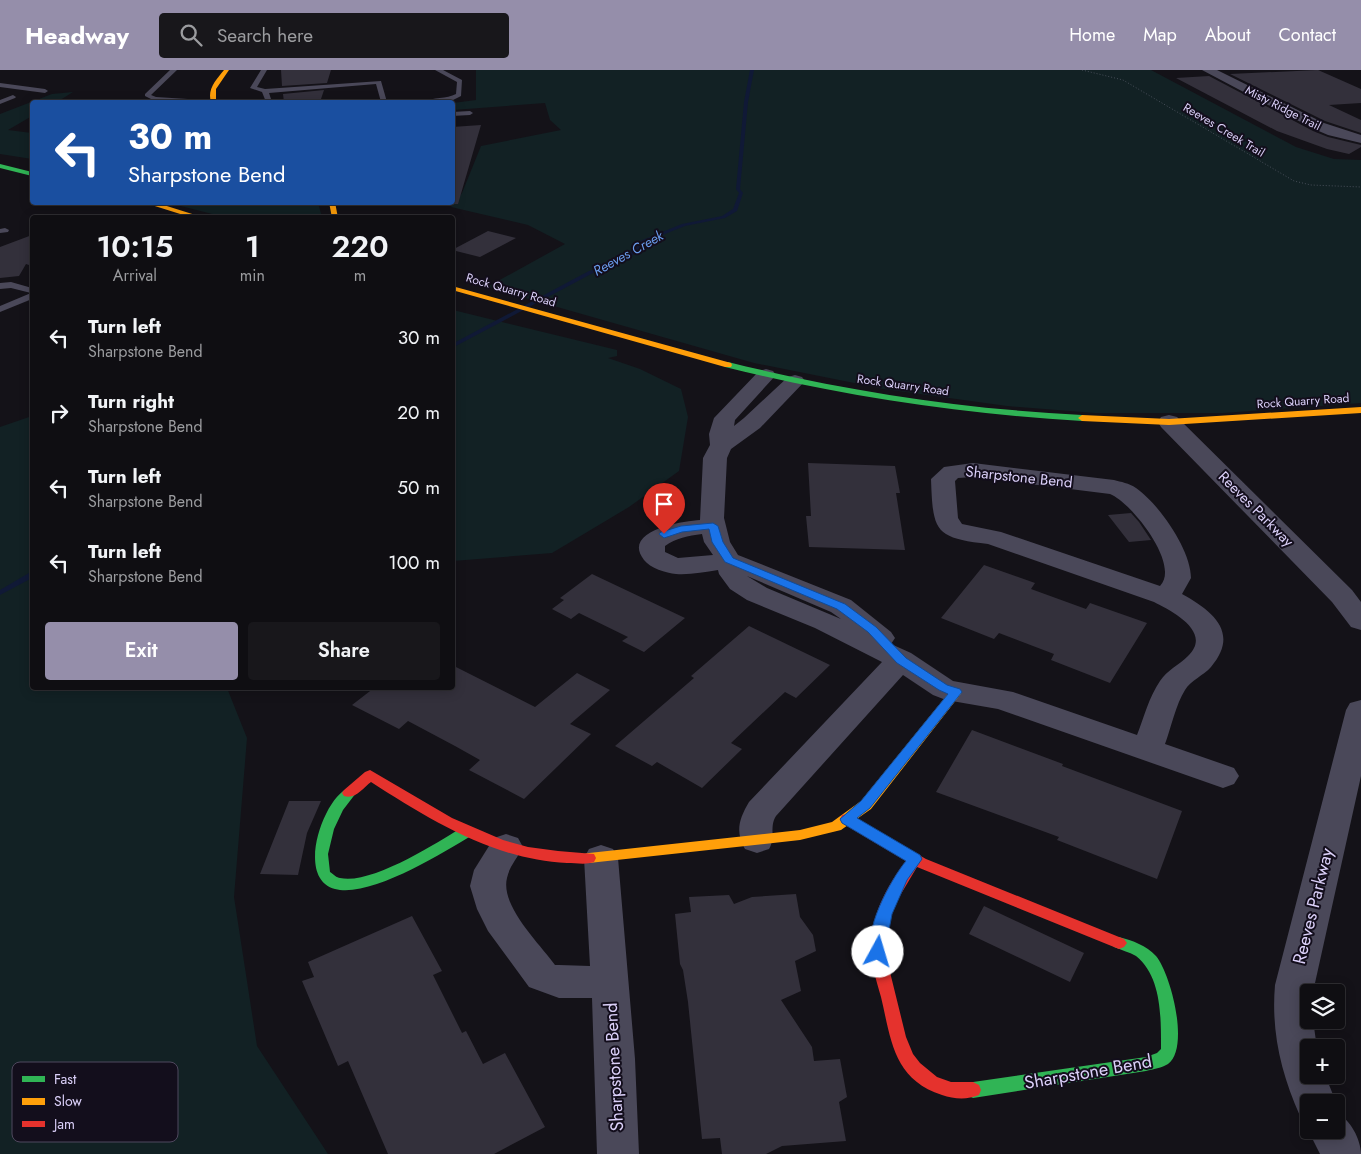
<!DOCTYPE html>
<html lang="en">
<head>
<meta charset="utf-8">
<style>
	:root { --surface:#0f0e12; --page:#18171b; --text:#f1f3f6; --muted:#9b9c9f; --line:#2f2e32; --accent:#958eaa }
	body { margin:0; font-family:Jost,sans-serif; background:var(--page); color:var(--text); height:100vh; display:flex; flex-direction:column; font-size:19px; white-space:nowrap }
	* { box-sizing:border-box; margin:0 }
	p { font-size:16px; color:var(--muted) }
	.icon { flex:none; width:28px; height:28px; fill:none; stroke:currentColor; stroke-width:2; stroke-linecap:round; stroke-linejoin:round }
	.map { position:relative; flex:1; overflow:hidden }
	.panel { position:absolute; left:30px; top:145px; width:425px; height:475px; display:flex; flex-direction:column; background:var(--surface); border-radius:5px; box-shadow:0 2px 12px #0003,0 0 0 1px var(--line) }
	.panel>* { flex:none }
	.banner { position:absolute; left:30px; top:30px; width:425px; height:105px; border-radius:5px; box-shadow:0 2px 12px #0003,0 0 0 1px var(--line); background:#1a4fa0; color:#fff; overflow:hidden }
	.controls { position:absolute; left:1300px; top:914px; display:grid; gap:10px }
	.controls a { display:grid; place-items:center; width:45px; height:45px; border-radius:5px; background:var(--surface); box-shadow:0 2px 12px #0003,0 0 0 1px var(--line); font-size:25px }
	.pin { position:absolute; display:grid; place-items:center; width:42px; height:42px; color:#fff; margin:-51px -21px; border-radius:50% 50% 50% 0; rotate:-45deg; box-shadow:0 0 5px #0007 }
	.pin .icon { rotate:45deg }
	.me { position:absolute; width:55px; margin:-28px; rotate:6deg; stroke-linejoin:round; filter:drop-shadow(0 0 4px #0008) }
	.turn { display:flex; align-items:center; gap:18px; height:105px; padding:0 15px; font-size:22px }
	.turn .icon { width:65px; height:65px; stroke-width:2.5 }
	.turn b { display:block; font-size:35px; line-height:42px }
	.eta { display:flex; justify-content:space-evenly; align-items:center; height:85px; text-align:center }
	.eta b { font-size:30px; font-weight:600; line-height:35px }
	.action { display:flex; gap:10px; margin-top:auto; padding:10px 15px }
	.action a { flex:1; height:58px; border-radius:5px; background:var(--accent); color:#fff; font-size:20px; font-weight:600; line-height:58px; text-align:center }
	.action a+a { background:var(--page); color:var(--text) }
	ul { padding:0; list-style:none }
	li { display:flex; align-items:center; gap:15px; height:75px; padding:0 15px }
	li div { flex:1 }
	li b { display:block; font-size:19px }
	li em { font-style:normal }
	header { display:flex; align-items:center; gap:30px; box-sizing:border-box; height:70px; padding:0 25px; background:var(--accent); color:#fff }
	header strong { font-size:24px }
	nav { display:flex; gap:28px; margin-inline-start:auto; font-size:18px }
	.search { width:350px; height:45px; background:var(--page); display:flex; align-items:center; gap:12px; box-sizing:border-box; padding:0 18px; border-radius:5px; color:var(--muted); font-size:19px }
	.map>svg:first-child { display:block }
	.green { fill:#122124 }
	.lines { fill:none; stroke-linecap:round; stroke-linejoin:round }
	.stream { fill:#101936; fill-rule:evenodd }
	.building { fill:#33303b }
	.path { stroke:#474e59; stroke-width:1; stroke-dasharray:1 2; stroke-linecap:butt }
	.lane { fill:#4a4859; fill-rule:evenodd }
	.street { fill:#4a4859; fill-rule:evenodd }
	.fast { fill:#30b455; fill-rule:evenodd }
	.slow { fill:#ff9f0a; fill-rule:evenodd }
	.jam { fill:#e5322d; fill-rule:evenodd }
	.route { fill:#1a73e8; stroke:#114b97 }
	.labels { text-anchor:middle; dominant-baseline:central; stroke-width:4; stroke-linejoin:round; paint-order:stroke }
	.far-street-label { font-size:12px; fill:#dbd0f9; stroke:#130e1c }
	.far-water-label { font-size:14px; font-style:italic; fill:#6a9cec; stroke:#130e1c }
	.street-label { font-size:15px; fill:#dbd0f9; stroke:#130e1c }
	.near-street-label { font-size:18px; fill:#dbd0f9; stroke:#130e1c }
	.key { fill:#130e1c; stroke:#4f485e; stroke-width:1 }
	.key-label { font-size:14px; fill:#dbd0f9 }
</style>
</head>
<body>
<header>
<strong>Headway</strong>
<div class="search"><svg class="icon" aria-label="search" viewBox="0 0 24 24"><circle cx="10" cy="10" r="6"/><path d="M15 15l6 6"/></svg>Search here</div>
<nav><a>Home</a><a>Map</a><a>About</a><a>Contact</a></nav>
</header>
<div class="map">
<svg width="1361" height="1084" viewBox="0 0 1361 1084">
	<rect width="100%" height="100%" fill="#141218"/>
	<path class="green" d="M476,0H1151L1296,77L1334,89L1361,90V333L1223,343H1095L1007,336L884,319L754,293L487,217L565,174L528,155L451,137L462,123L481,76L561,60L550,50L545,33L453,40V33L476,30Z
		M73,22L57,32H32V46L8,60L32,63V89L0,84V44L52,24Z
		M169,133H318L322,147H224Z
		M453,240L617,280V286L608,288L640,299L681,319L688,347L679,401L629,437L552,483L453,491Z
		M32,346V618H227L247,668L234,827L257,976L328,1084H0V357Z"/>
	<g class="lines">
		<path class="stream" d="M750,0H754L748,32L740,119L743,123L737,141L725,148L685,156L670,162L644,173L631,187L611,198L593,203L452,278V274L572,210L589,201L607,196L627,185L640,171L682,154L722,146L733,139L739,123L736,119L744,32Z
			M29,503H32V508L0,525V520Z"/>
	</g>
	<path class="building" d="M281,0H331L327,13L282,16Z
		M1318,0L1361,19V33L1329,35L1361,50V63L1325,51L1230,4Z
		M1209,6L1313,61L1328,67L1361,75V77L1349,84L1327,79L1277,61L1176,8Z
		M324,20L320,32H284L283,24Z
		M481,55L458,134H452V57Z
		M488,161L516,168L480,187L452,180Z
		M32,165V196L26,194L19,206L0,208V177Z
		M808,393L895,396L900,423H896L905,480L809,477L806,446H811Z
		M1131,443L1139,452L1151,470L1129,472L1108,445Z
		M984,495L1035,513L1031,519L1086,539L1090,533L1147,553L1110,613L1051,590L1054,584L999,563L994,569L941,548Z
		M592,504L685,548L644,582L622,571L628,567L579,543L571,549L552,539L564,530L560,528Z
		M749,556L830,595L796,628L785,622L731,673L742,679L702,718L657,692L652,696L615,676L694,608L691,606Z
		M452,595L535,637L577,603L610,620L570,654L591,664L524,729L469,700L480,690L455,676L408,651L399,659L352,635L374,618H452Z
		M972,660L1063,694L1062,696L1182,741L1157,809L1057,770L1059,767L936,722Z
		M289,731H321L307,763L298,805L260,804Z
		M796,824L800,847L813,865L816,881L795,891L801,921L781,930L812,977L814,991L840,989L847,1027L839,1032L846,1071L782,1076L766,1084H722L720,1068L702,1069L688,932L683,900L680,894L675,844L691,842L689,827L729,825L734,834L752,827Z
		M984,836L1084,883L1070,912L969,864Z
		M412,846L442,901L433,905L462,963L466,961L483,994L505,983L545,1057L494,1084H388L348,991L338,996L302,911L314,907L308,892Z"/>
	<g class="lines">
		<path class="path" d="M1082,0L1123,10L1294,111L1311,115L1361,117"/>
		<path class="lane" d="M170,0H177L151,25L156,27L204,30L207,32L155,31L145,26V24Z
			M261,0H267L257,17L265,19L381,11L387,32H381L376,14L269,23L272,32H266L262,22L250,18Z
			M435,0H443L462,10L461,26L449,32H425C432,27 447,29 456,24L457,12Z
			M0,13L45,19L48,21L45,23L0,17Z
			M13,25L16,27L15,28L0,34V30Z
			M452,42L470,41L473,43L470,45L452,46Z
			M5,158L9,160L8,162L0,163V159Z
			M11,212L32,218V229L0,242V236L31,223L11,218L0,219V213Z"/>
		<path class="street" d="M1202,0H1217L1324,53L1361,65V73L1328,65L1314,59Z
			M766,299L773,301L776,305L735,350L734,356L744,348L788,307L795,305L802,307L805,311L760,358L731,379L727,388L724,448L730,472L738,485L851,530L891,562L895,568L891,574L911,583L953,611L1013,622L1137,665C1144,647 1149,627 1160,611C1167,600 1179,595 1188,586C1213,562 1172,541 1154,532L988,474C934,468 933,461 931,409L944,397L973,393L1114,410C1121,412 1129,413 1136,418C1159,434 1191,480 1191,508L1182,524C1213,541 1240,563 1211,597C1203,606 1191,610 1185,620C1176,634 1171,658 1165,674L1234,698L1239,706L1234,714L1223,718L998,639L946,630L933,625L903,605L776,746C769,757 776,767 769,779L757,783L745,779C735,762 739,749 749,732L882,592L815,558L747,530L730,519L719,504L718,500C704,502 690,505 676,504C666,503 650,498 644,490C621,461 682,451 700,450L703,388L710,375L709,364L714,348L759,301ZM973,407L1110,424C1131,432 1181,495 1160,516L1001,462L962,454L958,448L955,411L958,408ZM702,464L704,472L713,485L678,488L665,482V476C676,468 688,466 702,464ZM747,506L831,542L841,549L767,518Z
			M1169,345L1177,347L1352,520L1361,532V560L1351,557L1332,532L1161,357L1158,352L1161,347Z
			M1361,630V706L1313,922H1309V950H1313L1317,978H1309V1005H1325L1336,1032H1309V1049L1300,1046C1281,1003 1271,962 1275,915L1346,640L1350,633Z
			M506,764L518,768L523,777C518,787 509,797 507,808C500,836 540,874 555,895H559L590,896L584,788L589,779L601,775L613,779L618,788L635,989L639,1084H597L592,928H559L529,917L488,861L477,839L470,816L474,800L494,768Z
			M1336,1043C1350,1048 1361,1070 1361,1084H1320L1308,1060L1309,1058V1060H1336Z"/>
		<path class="fast" d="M0,94L32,102V106L0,98Z
			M728,292C844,321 963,339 1082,345L1086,348L1082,351C962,344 842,326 725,297L724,295Z
			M349,718L354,720L356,723L343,740L334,759L328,784L330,802C333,804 337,808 340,808C371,815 435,774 461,758L466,757L471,758L473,762L471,766C441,784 370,828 335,819C294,808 325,725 349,718Z
			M1119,867C1133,871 1146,875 1156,886C1171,904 1190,978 1168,994C1162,998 1153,999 1146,1001L973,1028L967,1025L965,1020L967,1015L973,1012L1146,987L1157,983L1161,979C1161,948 1162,907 1136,886C1129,882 1121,880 1114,877L1111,873L1114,869Z"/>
		<path class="slow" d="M224,0H229L216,19V32H211C207,19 216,10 224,0Z
			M142,132H154L205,148H193Z
			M329,132H335L338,148H332Z
			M452,216L731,293L732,295L731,297H725L452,220Z
			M1361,337V343L1169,355L1082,351L1078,348L1082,345L1169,349Z
			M956,618L962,622L960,625L871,739L841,760L800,770L589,793L584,792L582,788L584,784L589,783L800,760L832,752L861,731L952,619Z"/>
		<path class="jam" d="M370,700L452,748L503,770L528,777L558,781L594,784L596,788L594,792C586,795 576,793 567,793C495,790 430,750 371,712C363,718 355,730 344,726L342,723L344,720L365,702Z
			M847,744L926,789L1124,869L1127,873L1124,877L1119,879L1114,877L917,797L895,834L889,854L886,872L888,894L906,967L913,984L920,993L937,1007L951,1012H973L979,1015L981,1020L979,1025C967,1030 954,1029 942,1025C893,1009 891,969 881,927C876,909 869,889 871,871C873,842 889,813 906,791L842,753L840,749L842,745Z"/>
	</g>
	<path class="route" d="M713,453L718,456L723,472L733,488L845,534L876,557L906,588L947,615L960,619L962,622L870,738L857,748L920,785L922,789L907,810L892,844L884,887L878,889L873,887C861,863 891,809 906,791L842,753L840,749L861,731L948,624L939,620L897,593L868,562L837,539L725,492L712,472L709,459L682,462L664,468L659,464L661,462L681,456Z"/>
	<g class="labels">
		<g class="far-street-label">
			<text transform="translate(1283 38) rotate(27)">Misty Ridge Trail</text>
			<text transform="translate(1224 60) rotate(31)">Reeves Creek Trail</text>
			<text transform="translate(511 220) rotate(16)">Rock Quarry Road</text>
			<text transform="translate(903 315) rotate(8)">Rock Quarry Road</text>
			<text transform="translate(1303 331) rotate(-4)">Rock Quarry Road</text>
		</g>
		<g class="far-water-label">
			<text transform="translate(628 183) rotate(-29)">Reeves Creek</text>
		</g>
		<g class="street-label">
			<text transform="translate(1019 407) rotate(6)">Sharpstone Bend</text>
			<text transform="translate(1256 439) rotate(45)">Reeves Parkway</text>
		</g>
		<g class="near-street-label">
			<text transform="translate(1313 836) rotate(-76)">Reeves Parkway</text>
			<text transform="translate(614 997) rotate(-93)">Sharpstone Bend</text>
			<text transform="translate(1088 1002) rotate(-10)">Sharpstone Bend</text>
		</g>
	</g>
	<rect x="12" y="992" width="166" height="80" rx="8" class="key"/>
	<rect x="22" y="1006" width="23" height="6" fill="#30b455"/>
	<rect x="22" y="1028" width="23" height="7" fill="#ff9f0a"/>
	<rect x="22" y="1051" width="23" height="6" fill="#e5322d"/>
	<g class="key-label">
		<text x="54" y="1014">Fast</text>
		<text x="54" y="1036">Slow</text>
		<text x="54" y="1059">Jam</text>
	</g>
</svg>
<div class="controls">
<a><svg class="icon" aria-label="layers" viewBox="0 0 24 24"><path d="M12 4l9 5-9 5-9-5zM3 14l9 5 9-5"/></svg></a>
<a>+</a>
<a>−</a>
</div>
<div class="pin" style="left:664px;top:464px;background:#d93025"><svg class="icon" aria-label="arrive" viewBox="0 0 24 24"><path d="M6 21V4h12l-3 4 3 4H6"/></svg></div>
<svg class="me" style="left:878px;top:882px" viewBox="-20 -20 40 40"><circle r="19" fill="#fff"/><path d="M0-13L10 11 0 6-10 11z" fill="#1a73e8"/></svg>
<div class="banner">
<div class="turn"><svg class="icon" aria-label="left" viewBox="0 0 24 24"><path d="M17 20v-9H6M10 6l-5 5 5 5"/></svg><div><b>30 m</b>Sharpstone Bend</div></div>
</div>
<section class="panel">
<div class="eta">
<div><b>10:15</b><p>Arrival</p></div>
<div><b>1</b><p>min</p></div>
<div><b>220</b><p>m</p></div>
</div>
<ul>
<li><svg class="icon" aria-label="left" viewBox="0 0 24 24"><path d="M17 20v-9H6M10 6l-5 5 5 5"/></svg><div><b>Turn left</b><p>Sharpstone Bend</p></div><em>30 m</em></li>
<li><svg class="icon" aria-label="right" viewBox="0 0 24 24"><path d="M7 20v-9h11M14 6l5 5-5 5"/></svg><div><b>Turn right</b><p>Sharpstone Bend</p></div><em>20 m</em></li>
<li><svg class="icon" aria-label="left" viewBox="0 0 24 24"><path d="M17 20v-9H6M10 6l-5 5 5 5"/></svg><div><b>Turn left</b><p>Sharpstone Bend</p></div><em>50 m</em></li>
<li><svg class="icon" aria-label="left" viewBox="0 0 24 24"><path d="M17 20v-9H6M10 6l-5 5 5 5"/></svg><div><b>Turn left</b><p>Sharpstone Bend</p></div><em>100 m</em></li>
</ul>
<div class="action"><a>Exit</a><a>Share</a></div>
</section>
</div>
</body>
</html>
